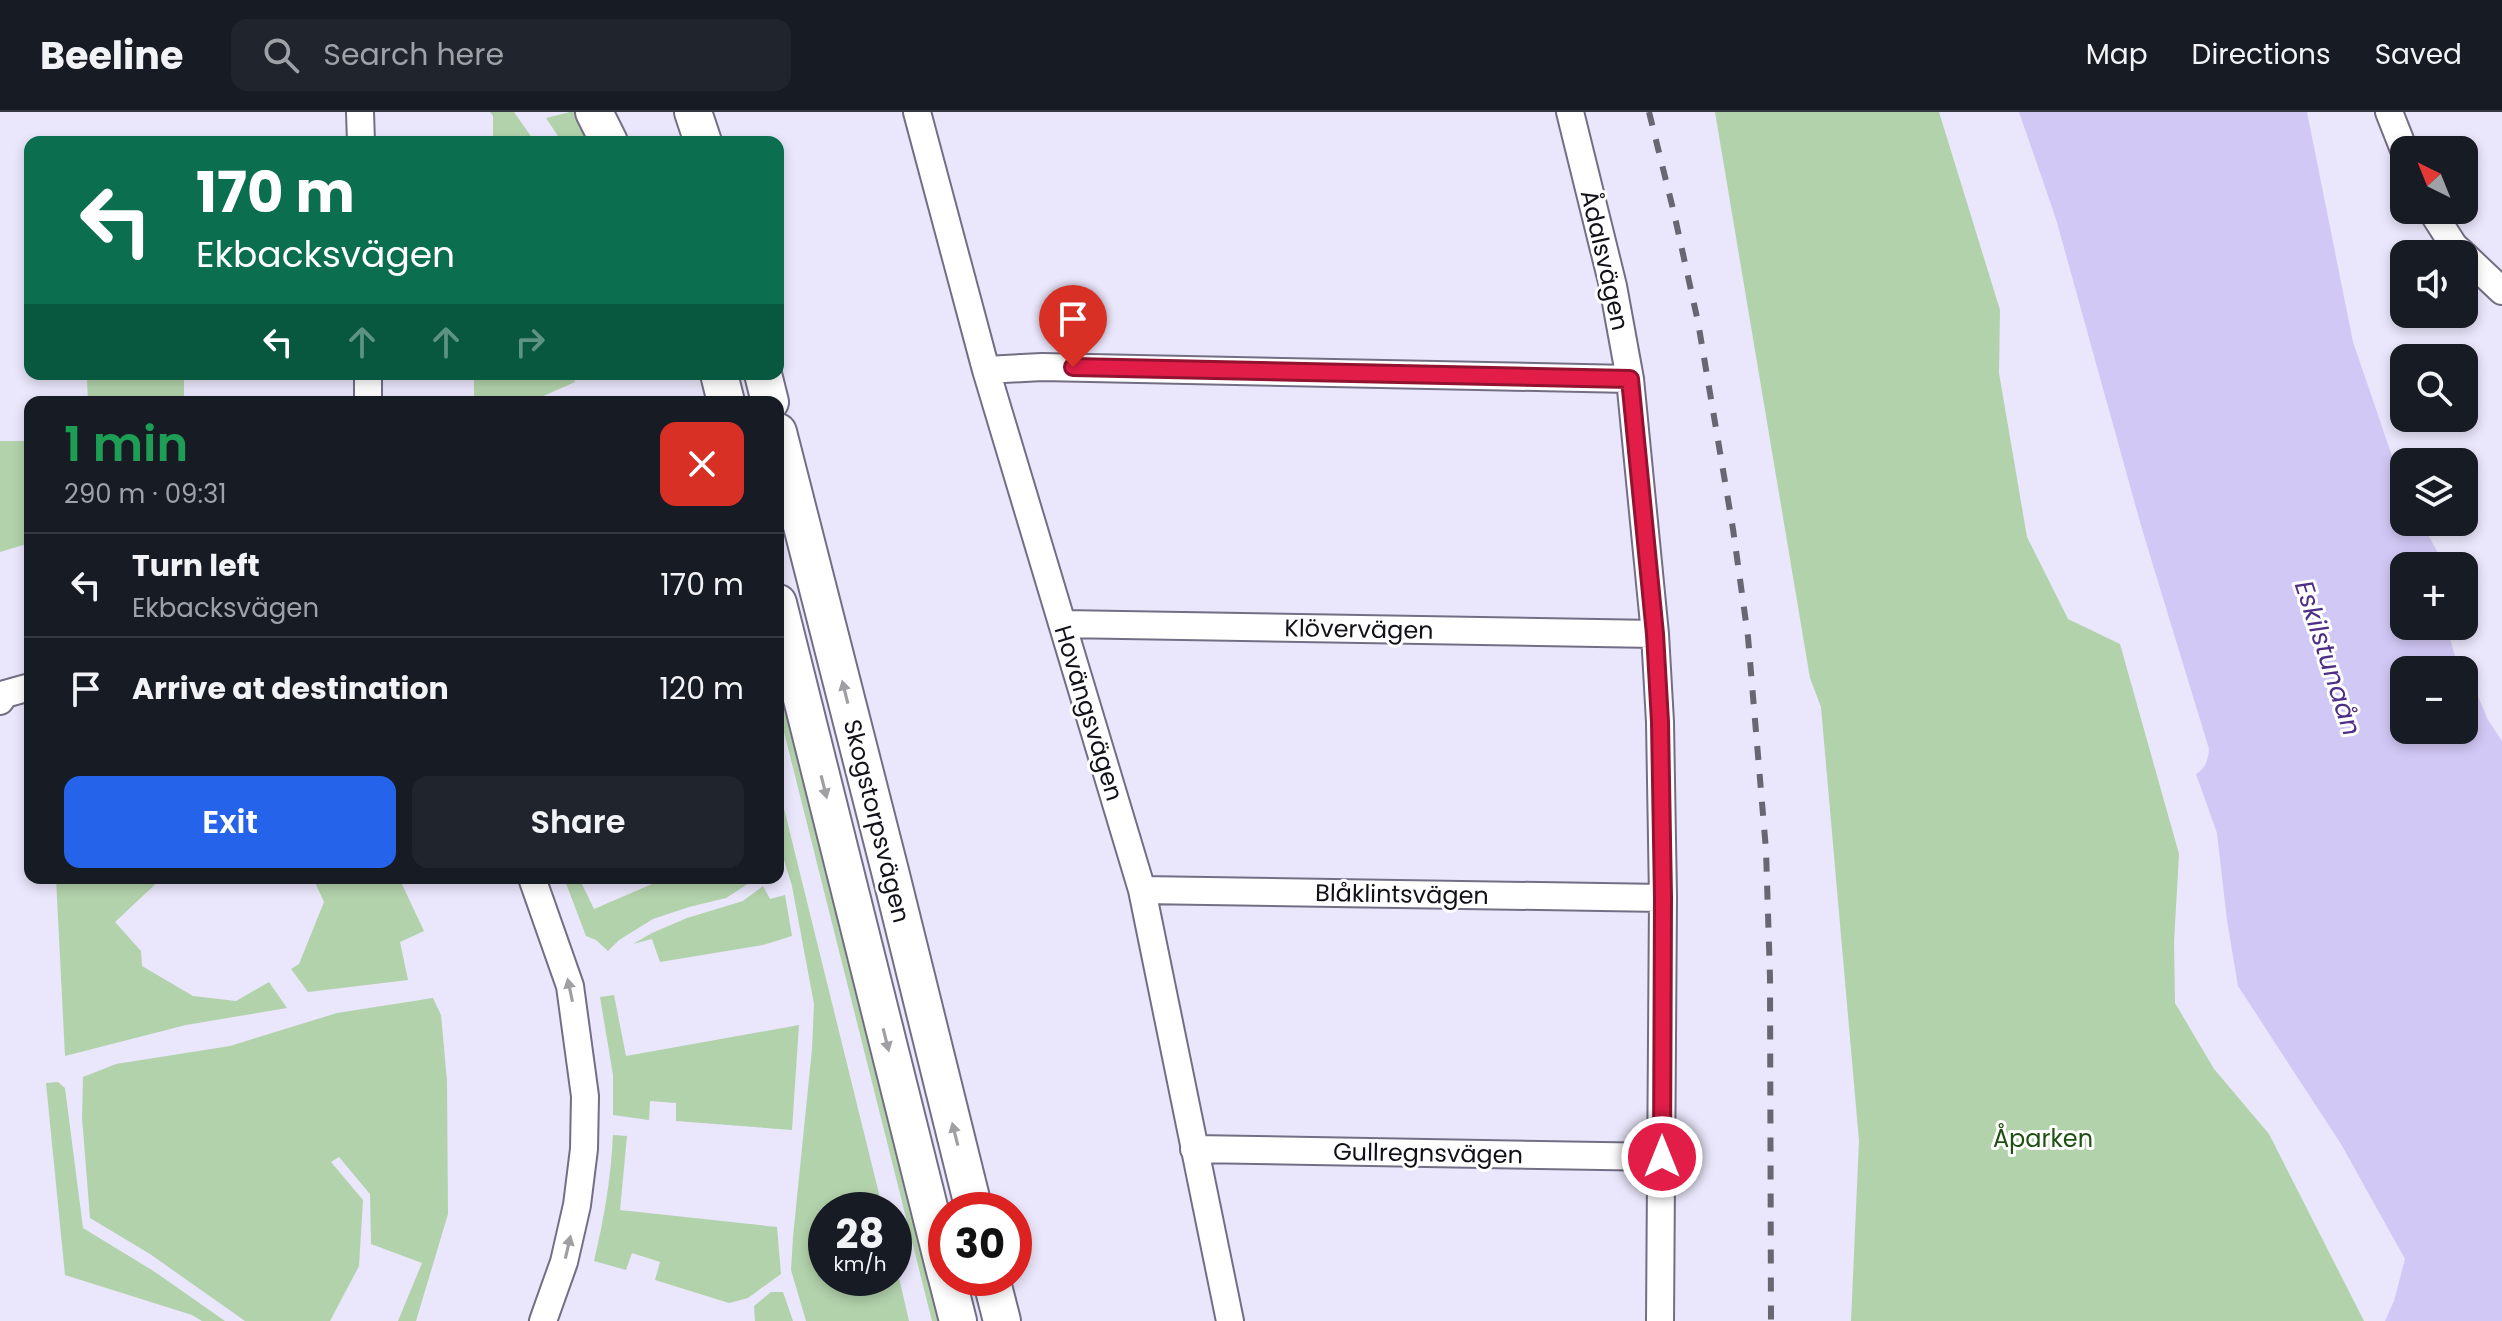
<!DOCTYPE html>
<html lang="en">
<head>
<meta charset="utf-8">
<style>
	:root { --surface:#171b24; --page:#20242c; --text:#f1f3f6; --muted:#9ea1a6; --line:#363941; --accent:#2563eb }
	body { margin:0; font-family:Poppins,sans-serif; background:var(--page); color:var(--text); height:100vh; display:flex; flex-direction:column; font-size:30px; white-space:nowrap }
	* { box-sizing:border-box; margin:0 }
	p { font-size:26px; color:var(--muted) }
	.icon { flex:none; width:44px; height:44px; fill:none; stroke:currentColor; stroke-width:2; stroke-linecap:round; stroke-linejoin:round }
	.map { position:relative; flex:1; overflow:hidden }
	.drawer { position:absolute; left:24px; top:284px; width:760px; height:488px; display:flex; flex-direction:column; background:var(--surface); border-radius:16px; box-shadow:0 4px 12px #0003 }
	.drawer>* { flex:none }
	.guide { position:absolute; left:24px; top:24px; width:760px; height:244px; border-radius:16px; box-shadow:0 4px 12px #0003; background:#0b6e4f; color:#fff; overflow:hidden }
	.needle { width:52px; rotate:317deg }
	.tools { position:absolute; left:2390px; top:24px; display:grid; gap:16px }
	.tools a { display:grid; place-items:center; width:88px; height:88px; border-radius:16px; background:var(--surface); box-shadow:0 4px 12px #0003; font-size:40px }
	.speed { position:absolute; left:808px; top:1080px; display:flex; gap:16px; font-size:40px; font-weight:700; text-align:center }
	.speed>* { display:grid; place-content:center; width:104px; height:104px; border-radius:50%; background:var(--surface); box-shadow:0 4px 12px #0003; line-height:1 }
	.speed small { font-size:20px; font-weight:400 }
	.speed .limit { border:12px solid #d22; background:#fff; color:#111 }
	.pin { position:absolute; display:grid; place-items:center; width:68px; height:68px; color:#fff; margin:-82px -34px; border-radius:50% 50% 50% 0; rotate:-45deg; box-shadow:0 0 8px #0007 }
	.pin .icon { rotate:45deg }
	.me { position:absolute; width:88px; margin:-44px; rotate:0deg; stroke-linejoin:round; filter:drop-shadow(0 0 6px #0008) }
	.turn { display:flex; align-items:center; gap:28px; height:168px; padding:0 40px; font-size:36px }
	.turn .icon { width:104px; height:104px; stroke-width:2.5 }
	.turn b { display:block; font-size:56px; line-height:68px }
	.lanes { display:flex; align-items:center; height:76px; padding:0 40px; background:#0003; justify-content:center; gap:40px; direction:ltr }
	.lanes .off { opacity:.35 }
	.round { display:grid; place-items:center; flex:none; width:84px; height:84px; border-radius:16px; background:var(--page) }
	.headline { display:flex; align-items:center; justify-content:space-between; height:136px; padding:0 40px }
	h1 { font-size:48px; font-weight:600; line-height:60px; color:#1e9e55 }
	.cta { display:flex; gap:16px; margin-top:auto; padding:16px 40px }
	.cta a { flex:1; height:92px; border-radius:16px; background:var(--accent); color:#fff; font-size:32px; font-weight:600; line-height:92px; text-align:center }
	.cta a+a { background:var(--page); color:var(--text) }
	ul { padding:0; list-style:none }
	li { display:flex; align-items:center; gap:24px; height:104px; padding:0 40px; border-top:2px solid var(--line) }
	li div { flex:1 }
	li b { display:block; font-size:30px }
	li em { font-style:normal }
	header { display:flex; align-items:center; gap:48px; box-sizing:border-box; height:112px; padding:0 40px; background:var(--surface); border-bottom:2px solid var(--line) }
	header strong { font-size:38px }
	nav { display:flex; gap:44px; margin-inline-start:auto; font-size:28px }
	.search { width:560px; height:72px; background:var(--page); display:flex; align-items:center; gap:20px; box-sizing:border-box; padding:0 28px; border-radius:16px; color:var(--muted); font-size:30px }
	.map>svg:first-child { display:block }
	.green { fill:#b2d2ab }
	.water { fill:#d2c8f6 }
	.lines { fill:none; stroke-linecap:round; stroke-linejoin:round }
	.street-casing { stroke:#736e84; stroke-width:30 }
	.secondary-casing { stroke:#736e84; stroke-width:40 }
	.street { stroke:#fff; stroke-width:26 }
	.secondary { stroke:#fff; stroke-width:36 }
	.rail { stroke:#696673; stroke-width:6; stroke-dasharray:14 14; stroke-linecap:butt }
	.oneway { fill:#a09fa3 }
	.route-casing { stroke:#92132f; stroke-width:20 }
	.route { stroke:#e11d48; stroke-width:14 }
	.labels { text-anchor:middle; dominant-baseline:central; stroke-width:6; stroke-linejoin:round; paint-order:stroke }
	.street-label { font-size:24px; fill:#121018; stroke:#fff }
	.park-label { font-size:24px; fill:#1e5111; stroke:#fff }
	.water-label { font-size:26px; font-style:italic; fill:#4d2f85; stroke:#fff }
</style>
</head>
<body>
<header>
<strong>Beeline</strong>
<div class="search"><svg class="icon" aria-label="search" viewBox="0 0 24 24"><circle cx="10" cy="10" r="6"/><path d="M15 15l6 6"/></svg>Search here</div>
<nav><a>Map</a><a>Directions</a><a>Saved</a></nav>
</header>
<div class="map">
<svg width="2502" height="1209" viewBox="0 0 2502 1209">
	<rect width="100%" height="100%" fill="#eae6fb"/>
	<path class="green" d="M490,0H514L535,30H493V4Z
		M570,0H578L592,30H562L546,6Z
		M1715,0H1939L2000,198L1999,261L2027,425L2068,507L2120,532L2179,742L2174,830L2175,891L2214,957L2269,1022L2364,1209H1851L1859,1029L1821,595L1810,566Z
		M174,262H184V290H88L87,268H174Z
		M474,262H571L575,270L530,290H436V288L474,286Z
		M0,329H30V431L0,440Z
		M778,568L940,1209H932L778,596Z
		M778,672L883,1098H826V1166H894V1144L909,1209H806L791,1158L793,1125L812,937L814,892L792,774L778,729Z
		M56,766H162L115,810L141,839L142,854L193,884L236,889L269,870L287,896L186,913L65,944Z
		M313,766H399L424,819L400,830L408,868L308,880L291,857L299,852L324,790Z
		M564,766H579L594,797L666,766H757L726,786L689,795L653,807L619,828L608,839L596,828L586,824Z
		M763,774L770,787L785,783L792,824L763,833L660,850L652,827L633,832L652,821L687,806L743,789Z
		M614,883L626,944L799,913L792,1018L676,1009V991L650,989L649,1008L613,1003V963L600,885Z
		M433,886L441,903L447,969L448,1102L416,1209H398L422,1151L371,1132L370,1082L339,1045L331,1050L363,1088L359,1154L330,1209H245L150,1142L90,1106L82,1005L83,965L116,952L230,934L337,901Z
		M58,970L65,976L83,1116L155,1160L225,1209H202L192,1203L65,1163L46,971Z
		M613,1023L627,1024L620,1098L777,1115L781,1162L748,1186L729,1191L655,1168L660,1150L632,1141L626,1158L594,1149C604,1107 611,1066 613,1023Z
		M771,1180H783L793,1209H755L754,1194Z"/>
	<path class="water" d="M2019,0H2307L2353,230L2404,379V410H2421L2438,441L2441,454H2404V514H2450L2449,523L2459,558H2404V618H2464V571L2476,580L2488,608L2502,629V1209H2385L2394,1189L2405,1147L2341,1032L2238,874L2227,808L2217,721L2196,662C2206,656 2208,648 2209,637L2142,417L2056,107Z"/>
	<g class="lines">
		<defs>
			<path id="street" d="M360,0L361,30
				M917,0L986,258L1142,778L1230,1209
				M1570,0L1613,174L1630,267L1655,522L1660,610L1663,786L1660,1209
				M2389,0L2404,38
				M2431,98L2454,134L2463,142
				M2464,143L2502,179
				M986,258L1042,255L1630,267
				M368,262V290
				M1063,512L1655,522
				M0,589L5,582L30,575
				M532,766L570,874L585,984L584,1037L577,1093L564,1150L543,1209
				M1142,778L1663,786
				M1194,1037L1662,1045"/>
			<path id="secondary" d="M594,0L609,30
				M693,0L703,30
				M719,262L726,290
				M763,262L770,290
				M778,320L890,759L974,1098
				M778,491L946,1163
				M947,1166L958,1209
				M991,1166L1002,1209"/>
		</defs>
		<use href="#street" class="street-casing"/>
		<use href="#secondary" class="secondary-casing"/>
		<use href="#street" class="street"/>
		<use href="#secondary" class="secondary"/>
		<path class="rail" d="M1649,0L1674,101L1698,210L1733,417L1748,525L1766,738L1770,865L1771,1209"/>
	</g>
	<defs><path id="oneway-solid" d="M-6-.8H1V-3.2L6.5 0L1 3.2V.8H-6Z" transform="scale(2)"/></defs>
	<g class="oneway">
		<use href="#oneway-solid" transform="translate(845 580) rotate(-104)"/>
		<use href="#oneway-solid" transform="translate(824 675) rotate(76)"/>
		<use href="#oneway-solid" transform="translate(570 878) rotate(-102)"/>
		<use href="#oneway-solid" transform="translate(886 928) rotate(76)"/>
		<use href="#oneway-solid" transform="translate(955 1022) rotate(-104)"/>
		<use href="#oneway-solid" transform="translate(568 1135) rotate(-77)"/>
	</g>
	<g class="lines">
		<defs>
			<path id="route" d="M1073,255L1630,267L1655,522L1660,610L1663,786L1662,1045"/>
		</defs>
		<use href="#route" class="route-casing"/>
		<use href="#route" class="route"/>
	</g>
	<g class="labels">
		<g class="street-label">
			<text transform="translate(1605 148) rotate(77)">Ådalsvägen</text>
			<text transform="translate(1359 517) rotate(1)">Klövervägen</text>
			<text transform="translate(1089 601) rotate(73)">Hovängsvägen</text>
			<text transform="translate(877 709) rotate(76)">Skogstorpsvägen</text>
			<text transform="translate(1402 782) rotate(1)">Blåklintsvägen</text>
			<text transform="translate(1428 1041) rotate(1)">Gullregnsvägen</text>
		</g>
		<g class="park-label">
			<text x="2043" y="1026">Åparken</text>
		</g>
		<g class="water-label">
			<text transform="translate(2328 546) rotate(72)">Eskilstunaån</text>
		</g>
	</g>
</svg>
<div class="tools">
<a><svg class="needle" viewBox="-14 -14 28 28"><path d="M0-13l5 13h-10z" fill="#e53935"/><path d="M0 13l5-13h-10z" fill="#9ea1a6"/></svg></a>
<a><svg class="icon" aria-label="sound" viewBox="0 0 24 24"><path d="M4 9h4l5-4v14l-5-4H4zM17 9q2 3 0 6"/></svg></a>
<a><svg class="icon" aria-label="search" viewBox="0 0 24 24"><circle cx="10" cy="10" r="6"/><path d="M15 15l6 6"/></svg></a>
<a><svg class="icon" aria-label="layers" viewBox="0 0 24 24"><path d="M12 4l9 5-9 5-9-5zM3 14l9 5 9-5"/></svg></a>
<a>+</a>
<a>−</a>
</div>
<div class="speed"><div>28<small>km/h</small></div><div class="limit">30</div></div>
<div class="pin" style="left:1073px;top:255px;background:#d93025"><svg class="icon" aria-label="arrive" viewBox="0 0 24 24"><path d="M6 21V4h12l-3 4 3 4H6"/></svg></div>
<svg class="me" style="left:1662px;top:1045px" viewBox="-20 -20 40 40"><circle r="17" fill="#e11d48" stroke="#fff" stroke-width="3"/><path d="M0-11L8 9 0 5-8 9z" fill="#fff"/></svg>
<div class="guide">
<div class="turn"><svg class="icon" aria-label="left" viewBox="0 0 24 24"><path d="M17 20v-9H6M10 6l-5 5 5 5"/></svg><div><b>170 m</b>Ekbacksvägen</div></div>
<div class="lanes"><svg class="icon" aria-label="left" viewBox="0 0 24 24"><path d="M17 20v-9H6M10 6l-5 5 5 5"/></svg><svg class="icon off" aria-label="ahead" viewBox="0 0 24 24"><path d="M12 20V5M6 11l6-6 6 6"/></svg><svg class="icon off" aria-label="ahead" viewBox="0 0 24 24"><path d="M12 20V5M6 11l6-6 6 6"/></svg><svg class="icon off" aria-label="right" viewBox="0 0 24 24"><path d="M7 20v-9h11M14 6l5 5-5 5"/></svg></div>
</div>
<section class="drawer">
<div class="headline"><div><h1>1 min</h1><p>290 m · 09:31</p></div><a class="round" style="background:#d93025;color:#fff"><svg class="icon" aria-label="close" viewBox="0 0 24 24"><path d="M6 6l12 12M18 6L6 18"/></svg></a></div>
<ul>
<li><svg class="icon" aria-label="left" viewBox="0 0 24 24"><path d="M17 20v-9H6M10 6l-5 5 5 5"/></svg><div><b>Turn left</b><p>Ekbacksvägen</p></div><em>170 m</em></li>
<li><svg class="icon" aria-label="arrive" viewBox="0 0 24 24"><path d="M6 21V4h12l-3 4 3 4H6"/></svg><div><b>Arrive at destination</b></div><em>120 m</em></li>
</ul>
<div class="cta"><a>Exit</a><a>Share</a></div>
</section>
</div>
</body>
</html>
